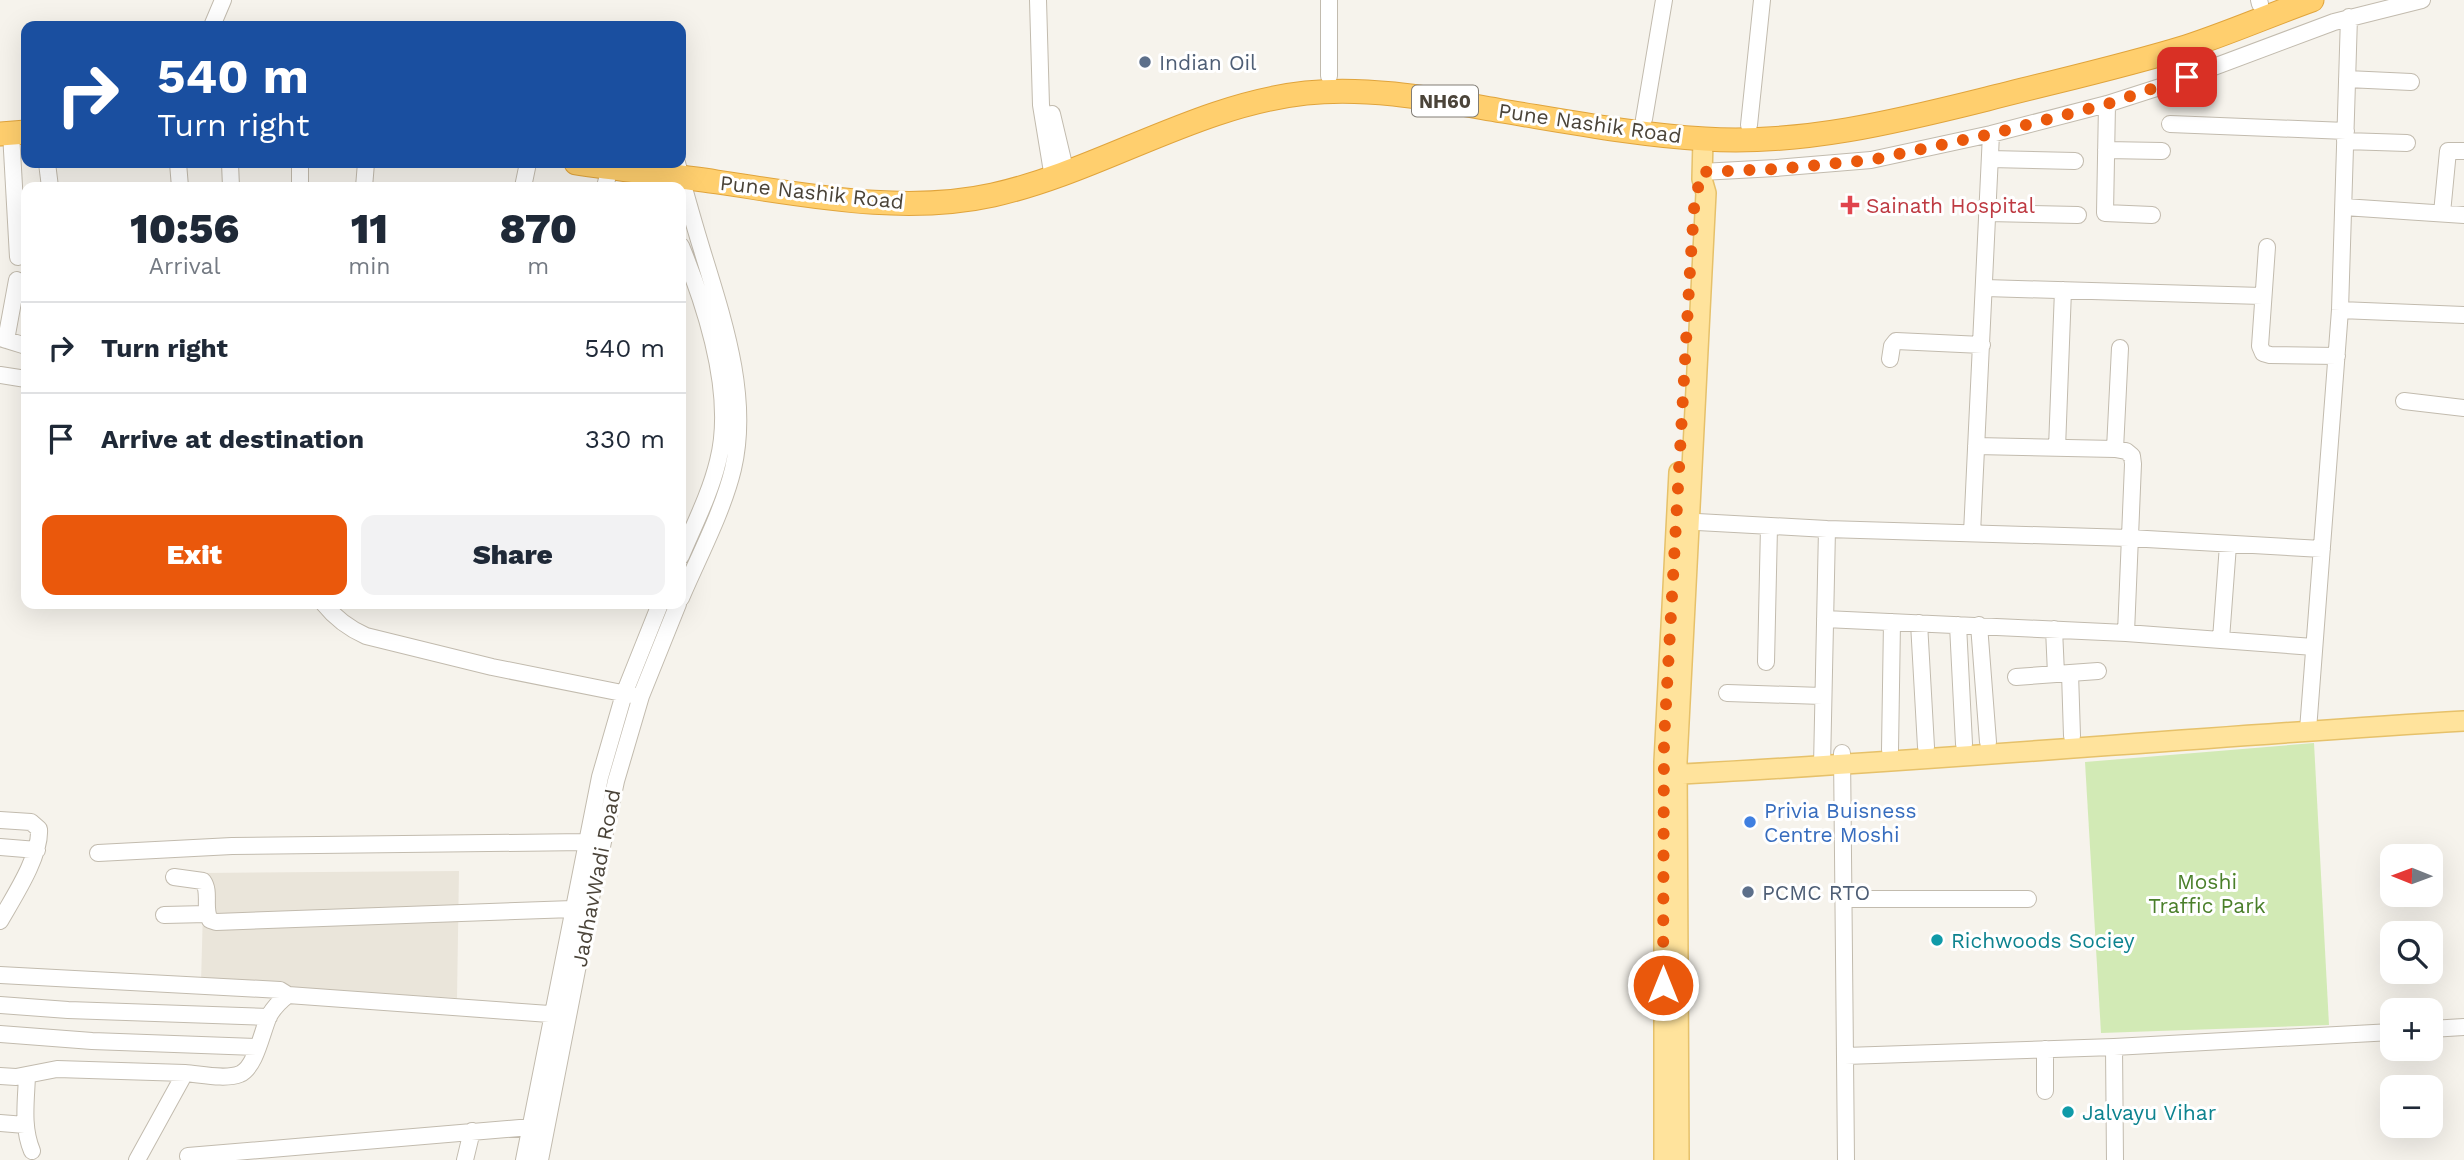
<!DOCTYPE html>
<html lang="en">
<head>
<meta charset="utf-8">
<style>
	:root { --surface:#fff; --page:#f2f2f3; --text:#1f2937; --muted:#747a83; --line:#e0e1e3; --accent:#ea580c }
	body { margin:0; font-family:"Work Sans",sans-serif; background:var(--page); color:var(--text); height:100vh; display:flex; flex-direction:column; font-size:26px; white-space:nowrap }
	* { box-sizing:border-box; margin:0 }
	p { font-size:23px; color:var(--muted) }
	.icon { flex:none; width:38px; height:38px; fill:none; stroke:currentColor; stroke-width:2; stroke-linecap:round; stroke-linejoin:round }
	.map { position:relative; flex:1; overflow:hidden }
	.side { position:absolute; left:21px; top:182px; width:665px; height:427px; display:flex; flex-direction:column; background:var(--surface); border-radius:14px; box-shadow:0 7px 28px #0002 }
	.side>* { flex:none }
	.banner { position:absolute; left:21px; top:21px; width:665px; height:147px; border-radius:14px; box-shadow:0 7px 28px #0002; background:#1a4fa0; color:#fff; overflow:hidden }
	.needle { width:46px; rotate:271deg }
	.controls { position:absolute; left:2380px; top:844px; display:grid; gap:14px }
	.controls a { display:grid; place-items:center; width:63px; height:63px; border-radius:14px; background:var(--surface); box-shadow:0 7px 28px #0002; font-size:35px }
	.pin { position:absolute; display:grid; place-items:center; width:60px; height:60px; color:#fff; margin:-30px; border-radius:14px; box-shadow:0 4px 10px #0006 }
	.me { position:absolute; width:77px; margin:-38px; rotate:0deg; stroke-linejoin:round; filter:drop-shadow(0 0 5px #0008) }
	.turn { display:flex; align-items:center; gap:24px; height:147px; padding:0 21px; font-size:32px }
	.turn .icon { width:91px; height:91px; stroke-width:2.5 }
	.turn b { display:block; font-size:49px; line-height:60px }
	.eta { display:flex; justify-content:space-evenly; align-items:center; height:119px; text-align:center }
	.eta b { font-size:42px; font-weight:800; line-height:49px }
	.action { display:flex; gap:14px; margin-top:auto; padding:14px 21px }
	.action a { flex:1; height:80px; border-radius:14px; background:var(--accent); color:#fff; font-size:28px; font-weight:800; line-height:80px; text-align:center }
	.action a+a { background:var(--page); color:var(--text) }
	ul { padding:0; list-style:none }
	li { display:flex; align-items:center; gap:21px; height:91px; padding:0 21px; border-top:2px solid var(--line) }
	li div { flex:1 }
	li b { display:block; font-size:26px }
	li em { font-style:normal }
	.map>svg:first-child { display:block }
	.residential { fill:#eae5da }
	.green { fill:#d2eab5 }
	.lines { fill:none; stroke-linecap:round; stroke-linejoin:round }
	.minor-casing { stroke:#c2bbae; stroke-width:18 }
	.major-casing { stroke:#e6c16a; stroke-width:22 }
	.highway-casing { stroke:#e0a43c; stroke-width:25 }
	.minor { stroke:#fff; stroke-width:16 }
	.major { stroke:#ffe39c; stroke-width:19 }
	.highway { stroke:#ffcf6e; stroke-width:23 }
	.route { stroke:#ea580c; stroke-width:12; stroke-dasharray:0 21.6 }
	.service-dot { fill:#5c6f8a; stroke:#fff; stroke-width:2.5 }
	.health-dot { fill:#e0444e; stroke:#fff; stroke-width:2.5 }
	.shop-dot { fill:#3f7fe0; stroke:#fff; stroke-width:2.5 }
	.culture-dot { fill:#0f9aa8; stroke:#fff; stroke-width:2.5 }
	.labels { text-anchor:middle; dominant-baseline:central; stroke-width:6; stroke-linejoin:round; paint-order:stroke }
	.shield { fill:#fff; stroke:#817c74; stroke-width:2 }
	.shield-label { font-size:19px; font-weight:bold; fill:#4b4439 }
	.service-label { font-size:21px; fill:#4e5e75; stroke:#fff; text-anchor:start }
	.street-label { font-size:21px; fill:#4b4439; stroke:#fff }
	.health-label { font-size:21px; fill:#be3a42; stroke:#fff; text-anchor:start }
	.shop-label { font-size:21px; fill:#366cbe; stroke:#fff; text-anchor:start }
	.park-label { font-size:21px; fill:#4a7f2a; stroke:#fff }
	.culture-label { font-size:21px; fill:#0d838f; stroke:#fff; text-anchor:start }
</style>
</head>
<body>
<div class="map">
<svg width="2464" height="1160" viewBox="0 0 2464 1160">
	<rect width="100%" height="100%" fill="#f6f3ec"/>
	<path class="residential" d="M459,871L457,998L201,983L204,873Z"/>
	<path class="green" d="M2314,743L2329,1025L2101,1033L2085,762Z"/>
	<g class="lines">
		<defs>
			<path id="minor" d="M1038,0L1041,105L1053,178
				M2259,0L2260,4
				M212,26L223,0
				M1329,76V0
				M2347,79L2411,82
				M2107,104L2105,213L2152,215
				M1052,114L1066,173
				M1644,119L1664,0
				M2170,124L2346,131
				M1749,125L1762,0
				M11,133L18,257
				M2345,141L2407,143
				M2106,150L2162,151
				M1990,159L2075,161
				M47,163L50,187
				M178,163L180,187
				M230,163L231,187
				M300,163V187
				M677,163C685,192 693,221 702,250C723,319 750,396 733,469C723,511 698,558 681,598
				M1701,172L1776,168L1871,160L1991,134L2107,104L2163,86L2334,22L2422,0
				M364,187L366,163
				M523,187L528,163
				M605,187L611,163
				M2344,207L2464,215
				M1988,213L2078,215
				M2442,213L2448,151H2464
				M681,246C706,307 735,395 718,461C710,494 694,525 681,556
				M2267,247L2260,346L2263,353L2270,355L2337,356
				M1985,288L2262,296
				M2340,310L2464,315
				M0,338L26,346
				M6,340L17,280
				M1890,359L1892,346L1896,341L1982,345
				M0,375L26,379
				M2404,401L2464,408
				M1976,446L2115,449L2126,451L2132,456L2133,464L2126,633
				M2057,448L2063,290
				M2115,449L2120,348
				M1679,521L1827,529L2129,538L2322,549
				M1972,533L1991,134
				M324,604C336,619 348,628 366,636L492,667L632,695
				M1825,619L2126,633L2314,647
				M1919,623L1926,747
				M1958,625L1964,744
				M1979,625L1988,742
				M2054,629L2056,674
				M2221,639L2228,545
				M1766,662L1769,527
				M2070,673L2098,671
				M2016,677L2070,673L2072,736
				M1727,693L1822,696
				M2308,730L2340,310L2349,17
				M1890,750L1892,622
				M1842,753L1846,1160
				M1822,766L1827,529
				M0,820L31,822L39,829C41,856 13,898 0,921
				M0,847L37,850
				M98,853L232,846L586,842L596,844
				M174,877L203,881C211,892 203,908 210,920L216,922L573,909
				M1843,899H2028
				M164,915L207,914
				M0,975L280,990L288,995
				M0,1005L68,1010L269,1017
				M2431,1029L2464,1027
				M0,1034L92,1041L258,1047
				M2114,1047L2115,1160
				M1845,1056L2114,1047L2392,1032
				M0,1076L16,1077L57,1069L185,1073
				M27,1076C26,1102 22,1127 32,1151
				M2045,1091V1049
				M0,1123L25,1125
				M188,1156L531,1127
				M137,1160L185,1073C200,1074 225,1080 240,1074C256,1067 262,1031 269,1016C274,1007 280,1001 288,995L563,1015
				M465,1160L472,1131
				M524,1160L600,777L624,694L660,604
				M540,1160L592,893L616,781L641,696L678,604"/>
			<path id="major" d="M1665,775C1932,761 2198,737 2464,721
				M1664,1160V762L1679,472
				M1679,1160L1677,762L1706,193L1702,179L1703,139"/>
			<path id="highway" d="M0,134L26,132
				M576,163C623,170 670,175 717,182C807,195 903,215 993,195C1100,171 1196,105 1306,93C1371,86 1438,100 1502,111C1569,122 1637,135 1705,139C1801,145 1895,122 1987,99C2053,82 2121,67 2186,47C2229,33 2270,15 2312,0"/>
		</defs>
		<use href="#minor" class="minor-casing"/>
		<use href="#major" class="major-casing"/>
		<use href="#highway" class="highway-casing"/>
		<use href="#minor" class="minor"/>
		<use href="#major" class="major"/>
		<use href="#highway" class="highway"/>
	</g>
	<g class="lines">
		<path class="route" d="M1663,985L1664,741L1690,270L1695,194L1702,179L1701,172L1776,169L1871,160L1991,134L2107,104L2187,77"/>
	</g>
	<g class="service-dot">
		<circle cx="1145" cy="62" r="7"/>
		<circle cx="1748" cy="892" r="7"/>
	</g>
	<path class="health-dot" d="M1846.5 194.5h7v7h7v7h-7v7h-7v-7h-7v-7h7z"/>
	<circle class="shop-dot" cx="1750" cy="822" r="7"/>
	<g class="culture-dot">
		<circle cx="1937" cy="940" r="7"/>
		<circle cx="2068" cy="1112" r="7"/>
	</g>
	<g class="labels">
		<rect class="shield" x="1412" y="85.5" width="66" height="31" rx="5"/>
		<g class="shield-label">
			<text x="1445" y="101">NH60</text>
		</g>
		<g class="service-label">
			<text x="1159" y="62">Indian Oil</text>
			<text x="1762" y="892">PCMC RTO</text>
		</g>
		<g class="street-label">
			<text transform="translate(1590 123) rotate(8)">Pune Nashik Road</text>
			<text transform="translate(812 192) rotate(6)">Pune Nashik Road</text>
			<text transform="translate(596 878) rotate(-79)">JadhavWadi Road</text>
		</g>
		<g class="health-label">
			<text x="1866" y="205">Sainath Hospital</text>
		</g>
		<g class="shop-label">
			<text x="1764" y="810">Privia Buisness<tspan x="1764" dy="24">Centre Moshi</tspan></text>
		</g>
		<g class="park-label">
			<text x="2207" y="881">Moshi<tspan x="2207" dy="24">Traffic Park</tspan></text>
		</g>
		<g class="culture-label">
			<text x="1951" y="940">Richwoods Sociey</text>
			<text x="2082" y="1112">Jalvayu Vihar</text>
		</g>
	</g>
</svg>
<div class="controls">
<a><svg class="needle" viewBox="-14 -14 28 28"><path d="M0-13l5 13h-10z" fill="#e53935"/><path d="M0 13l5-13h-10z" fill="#747a83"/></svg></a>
<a><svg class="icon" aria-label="search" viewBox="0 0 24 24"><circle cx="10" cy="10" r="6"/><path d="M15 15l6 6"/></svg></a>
<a>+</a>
<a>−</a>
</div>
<div class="pin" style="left:2187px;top:77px;background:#d93025"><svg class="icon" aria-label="arrive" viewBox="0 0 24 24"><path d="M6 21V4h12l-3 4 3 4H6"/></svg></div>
<svg class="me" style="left:1663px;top:985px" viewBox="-20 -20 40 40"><circle r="17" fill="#ea580c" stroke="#fff" stroke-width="3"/><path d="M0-11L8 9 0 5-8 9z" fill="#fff"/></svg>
<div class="banner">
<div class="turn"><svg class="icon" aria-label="right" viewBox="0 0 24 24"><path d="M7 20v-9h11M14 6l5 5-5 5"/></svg><div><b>540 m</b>Turn right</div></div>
</div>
<section class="side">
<div class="eta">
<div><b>10:56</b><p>Arrival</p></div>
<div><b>11</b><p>min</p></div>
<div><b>870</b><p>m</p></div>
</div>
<ul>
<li><svg class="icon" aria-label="right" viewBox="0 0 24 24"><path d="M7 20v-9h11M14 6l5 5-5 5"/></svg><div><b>Turn right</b></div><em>540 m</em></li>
<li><svg class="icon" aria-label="arrive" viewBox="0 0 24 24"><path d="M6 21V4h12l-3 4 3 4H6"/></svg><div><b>Arrive at destination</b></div><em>330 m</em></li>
</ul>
<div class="action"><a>Exit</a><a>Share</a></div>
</section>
</div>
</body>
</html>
